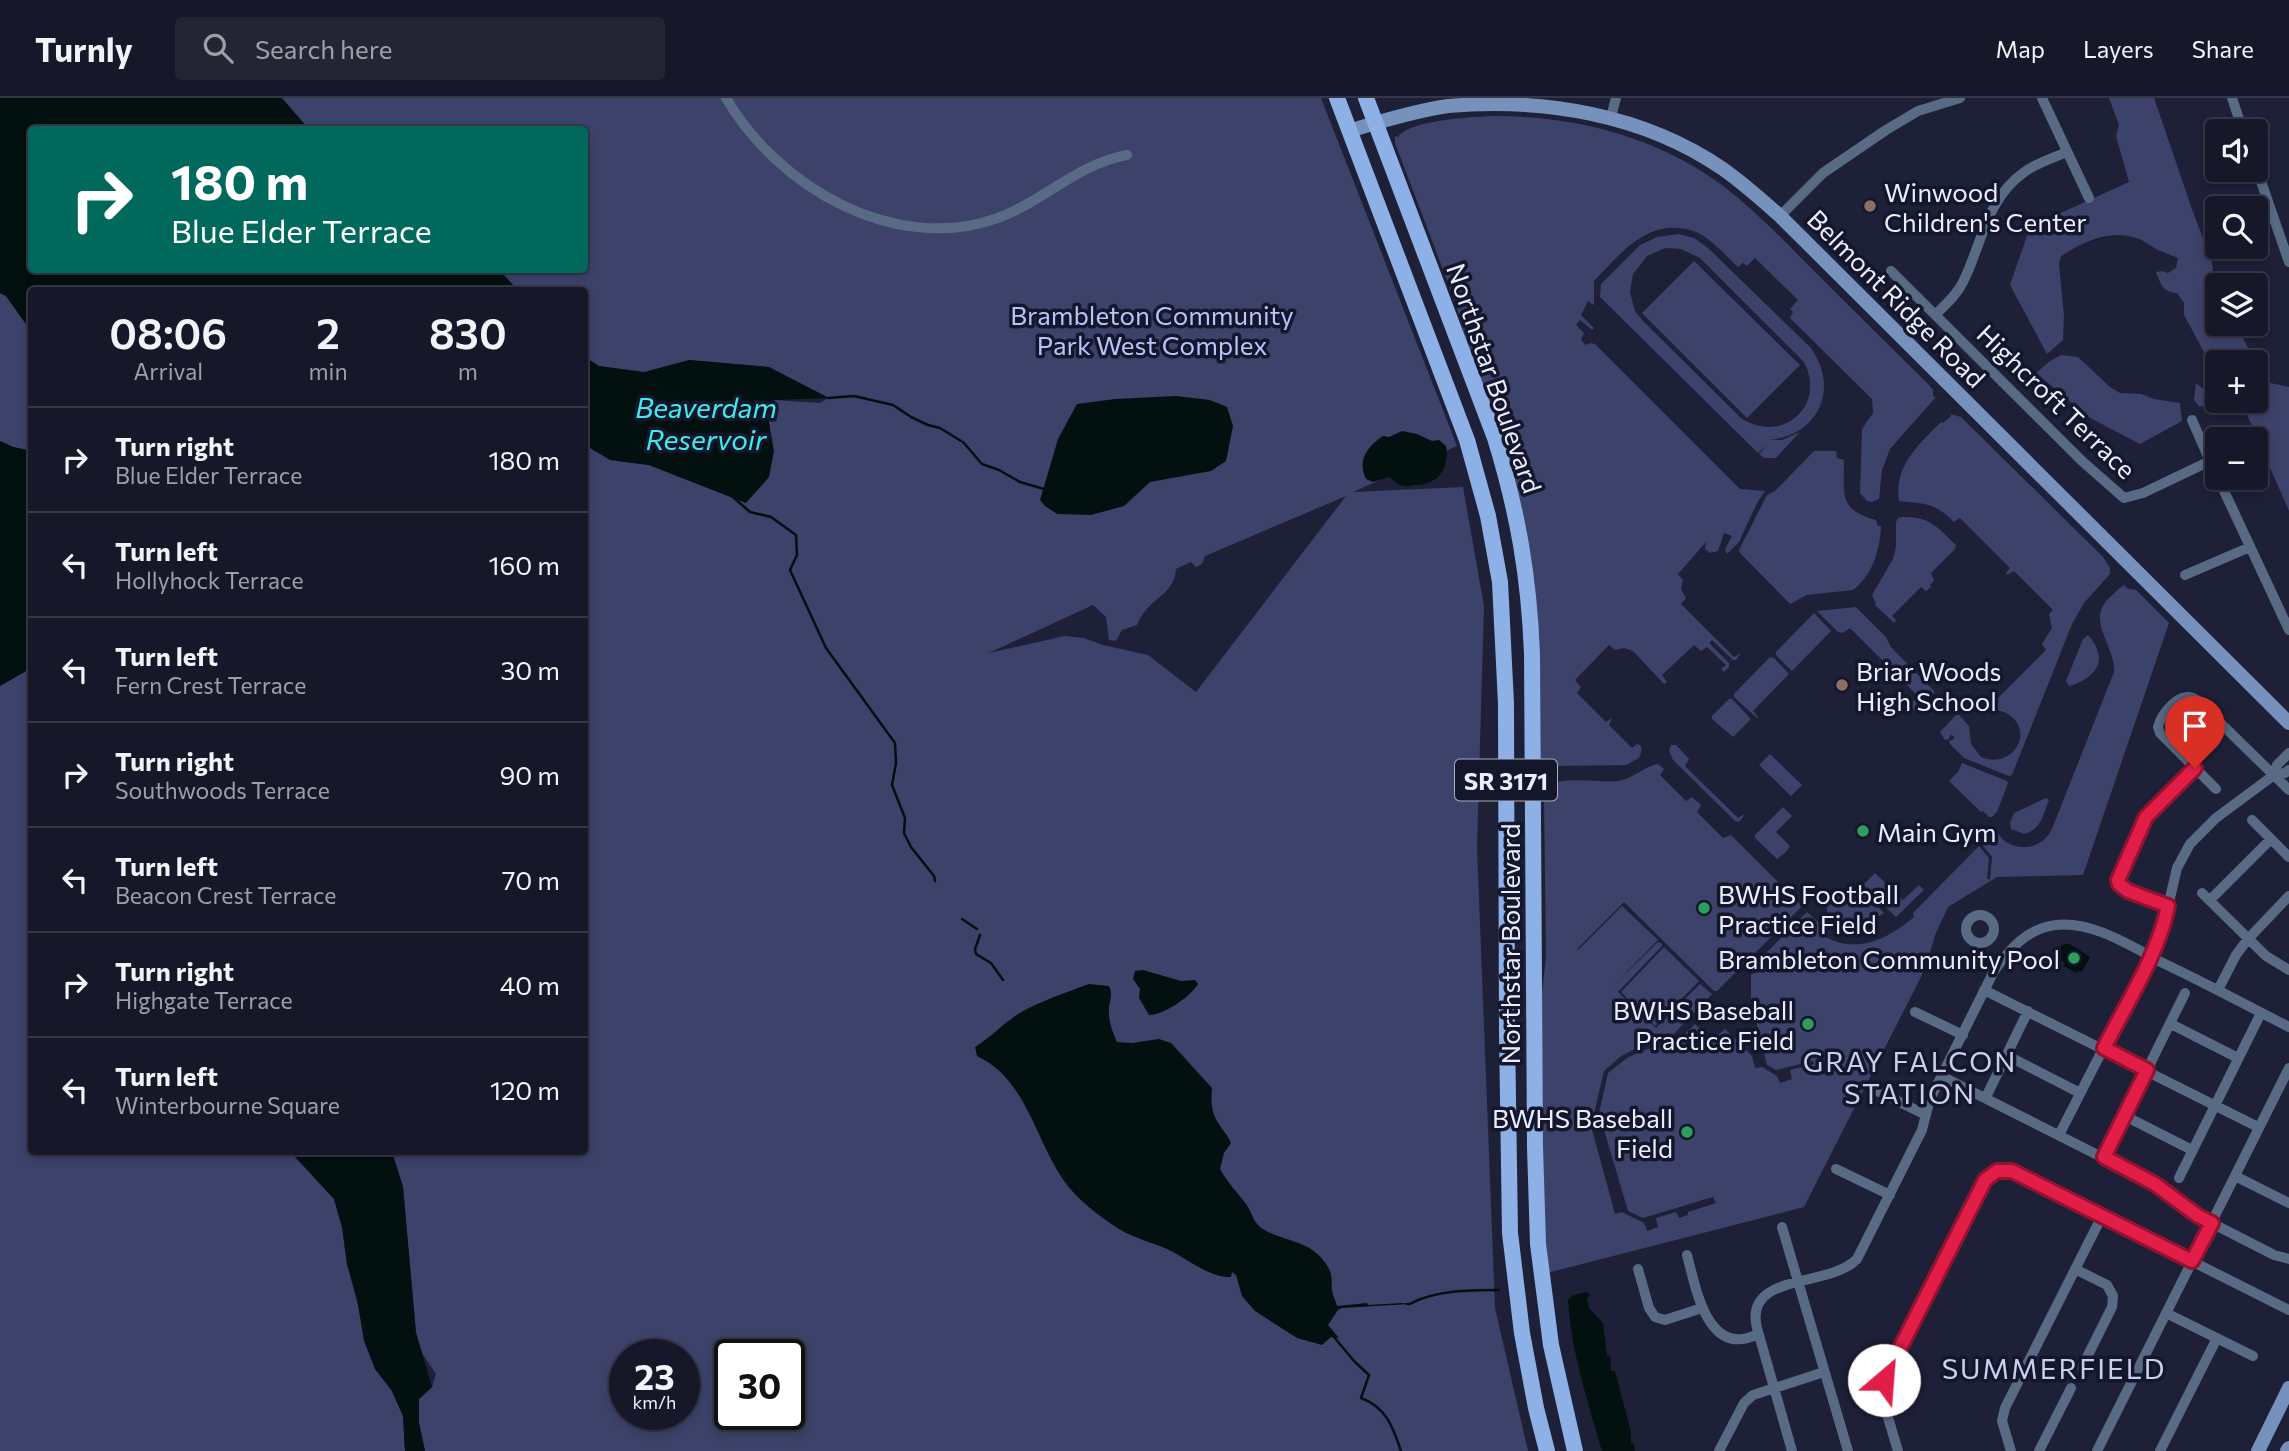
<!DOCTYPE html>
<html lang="en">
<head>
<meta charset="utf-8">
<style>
	:root { --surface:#161829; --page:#232535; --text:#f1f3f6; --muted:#9ea0a8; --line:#353746 }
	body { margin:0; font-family:Commissioner,sans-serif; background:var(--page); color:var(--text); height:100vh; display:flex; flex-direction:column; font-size:26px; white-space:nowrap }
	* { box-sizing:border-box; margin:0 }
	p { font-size:23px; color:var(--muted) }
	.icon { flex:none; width:38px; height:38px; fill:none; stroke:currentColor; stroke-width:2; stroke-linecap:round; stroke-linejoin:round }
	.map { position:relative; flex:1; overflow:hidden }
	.drawer { position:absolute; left:28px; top:189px; width:560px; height:868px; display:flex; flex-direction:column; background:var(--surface); border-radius:7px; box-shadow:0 4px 10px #0003,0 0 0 2px var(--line) }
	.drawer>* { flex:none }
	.guide { position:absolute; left:28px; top:28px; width:560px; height:147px; border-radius:7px; box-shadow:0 4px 10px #0003,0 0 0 2px var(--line); background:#00695c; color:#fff; overflow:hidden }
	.tools { position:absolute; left:2205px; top:21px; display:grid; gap:14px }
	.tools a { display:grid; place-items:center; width:63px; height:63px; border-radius:7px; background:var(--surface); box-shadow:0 4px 10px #0003,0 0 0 2px var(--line); font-size:35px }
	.speed { position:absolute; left:609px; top:1241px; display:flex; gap:14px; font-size:35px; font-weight:700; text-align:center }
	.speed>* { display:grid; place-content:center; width:91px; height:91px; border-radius:50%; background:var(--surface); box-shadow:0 4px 10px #0003,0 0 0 2px var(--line); line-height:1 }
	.speed small { font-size:18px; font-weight:400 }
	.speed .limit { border:4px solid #111; border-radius:10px; background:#fff; color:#111 }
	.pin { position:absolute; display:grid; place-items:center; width:60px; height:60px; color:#fff; margin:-72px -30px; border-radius:50% 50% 50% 0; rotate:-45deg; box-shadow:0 0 7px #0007 }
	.pin .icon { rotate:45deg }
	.me { position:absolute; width:77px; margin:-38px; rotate:27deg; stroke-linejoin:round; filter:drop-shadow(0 0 5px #0008) }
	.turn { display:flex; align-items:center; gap:24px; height:147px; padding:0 28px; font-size:32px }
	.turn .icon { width:91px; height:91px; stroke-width:2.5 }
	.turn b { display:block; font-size:49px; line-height:60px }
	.eta { display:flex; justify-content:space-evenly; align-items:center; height:119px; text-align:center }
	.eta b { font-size:42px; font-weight:600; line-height:49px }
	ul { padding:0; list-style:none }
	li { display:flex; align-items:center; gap:21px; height:105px; padding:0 28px; border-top:2px solid var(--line) }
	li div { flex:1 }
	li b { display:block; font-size:26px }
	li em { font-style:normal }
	header { display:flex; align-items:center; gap:42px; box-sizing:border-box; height:98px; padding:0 35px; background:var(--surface); border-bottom:2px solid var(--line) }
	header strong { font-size:33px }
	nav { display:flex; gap:38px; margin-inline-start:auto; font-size:24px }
	.search { width:490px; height:63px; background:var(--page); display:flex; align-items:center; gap:18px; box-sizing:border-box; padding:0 24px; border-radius:7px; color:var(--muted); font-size:26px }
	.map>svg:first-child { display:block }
	.green { fill:#3d426a; fill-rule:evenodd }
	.water { fill:#031010 }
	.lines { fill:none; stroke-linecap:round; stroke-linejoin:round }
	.stream { stroke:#031010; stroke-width:2.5 }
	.street { stroke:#586a84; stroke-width:10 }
	.secondary { stroke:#7692bc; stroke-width:14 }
	.primary { stroke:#8db1e7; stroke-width:16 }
	.route-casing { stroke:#92132f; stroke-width:18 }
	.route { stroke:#e11d48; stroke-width:12 }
	.education-dot { fill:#8d6e63; stroke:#14172c; stroke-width:2.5 }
	.leisure-dot { fill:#2e9e5b; stroke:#14172c; stroke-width:2.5 }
	.labels { text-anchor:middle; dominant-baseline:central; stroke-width:7; stroke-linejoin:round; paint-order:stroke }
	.shield { fill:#14172c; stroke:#aaadbe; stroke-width:2 }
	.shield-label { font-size:24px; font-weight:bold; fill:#eaedfd }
	.poi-label { font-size:26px; fill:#eaedfd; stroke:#14172c; text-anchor:start }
	.street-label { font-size:26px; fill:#eaedfd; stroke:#14172c }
	.park-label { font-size:26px; fill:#b9c3fb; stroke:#14172c }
	.water-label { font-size:28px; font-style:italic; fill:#40ebeb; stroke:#14172c }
	.neighbourhood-label { font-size:28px; letter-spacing:2px; fill:#cacfee; stroke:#14172c }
</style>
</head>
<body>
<header>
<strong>Turnly</strong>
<div class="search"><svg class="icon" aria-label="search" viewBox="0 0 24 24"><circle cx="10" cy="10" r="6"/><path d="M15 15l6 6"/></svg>Search here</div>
<nav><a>Map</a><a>Layers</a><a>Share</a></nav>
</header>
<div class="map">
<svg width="2289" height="1353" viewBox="0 0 2289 1353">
	<rect width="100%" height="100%" fill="#1d2037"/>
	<path class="green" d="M152,0H1321L1457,348L1353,394L1463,389L1484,508L1477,749L1495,1210L1528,1353H425L419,1325V1301L432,1289L436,1276L422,1255L416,1235L403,1089L392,1054H584V192H335L315,172H584V32L180,31ZM689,262L769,269L828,300L820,305L774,302L766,314L770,328L746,405L649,367L617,363ZM1346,398L1196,594L1148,557L1103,547L1084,540L1065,538L989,555L1093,507L1106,519L1109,542L1116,543L1122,532L1137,527C1148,499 1174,499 1176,471L1191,464L1196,469L1202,466L1205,458ZM625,1256H684V1316H625ZM730,1256H789V1316H730Z
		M2109,0H2154L2193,114L2212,164L2214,186L2217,192V226H2236L2252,258V264H2217V302L2200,309L2194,302L2196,285L2209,296L2217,290L2209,278L2204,254L2184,217V205L2177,195C2162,194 2161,186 2156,174L2162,173L2168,175L2176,170L2178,160C2173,158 2168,156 2163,154C2154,151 2147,144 2139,141C2110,130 2085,143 2061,158L2059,166L2064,218L2063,242L2047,256L2010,187L2030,129L2129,84L2116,38L2119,27Z
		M1493,18C1576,18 1660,39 1727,91C1759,116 1787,146 1816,175C1853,212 1891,249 1929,287L1933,292V298L1936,299L1890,351L1882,372L1879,401L1872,404L1867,403L1860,395L1862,331L1873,315L1872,301L1790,220L1793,214L1790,211L1798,202L1755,160L1747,168L1743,165L1738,169C1726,158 1712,141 1696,134C1650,117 1622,154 1594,183V205L1593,207L1588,203L1581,217L1594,230L1592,232L1580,222L1576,227L1584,235L1581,242L1586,247L1590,245L1595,246L1740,391L1765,393L1757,405L1739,444L1727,456L1725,451L1732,438L1724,435L1718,453L1710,455L1705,451L1706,444L1678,476L1683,482L1681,491L1686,500L1681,506L1734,559L1741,555L1736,562H1733L1712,542L1709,545L1729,565V569L1724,574L1721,571L1726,567L1707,549L1701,553L1694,547L1662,577L1667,584L1664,586L1633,553L1624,550L1615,552L1609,547L1575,582L1581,589L1577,595L1606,624L1612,620L1609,627L1632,650L1637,646L1640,647L1642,651L1639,660L1626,667L1553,668L1544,665L1540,660L1536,508L1456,206L1395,45V38L1398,39C1409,22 1472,19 1493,18Z
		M1679,136L1694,140L1708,150L1810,249C1842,292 1816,342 1763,342H1782L1800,334L1776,360H1764L1759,356L1768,347L1758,355L1600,199L1601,186L1640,147L1657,139ZM1665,150L1681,151L1700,160L1804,264C1827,308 1782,347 1741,320L1643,223L1635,213L1630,194L1633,176L1647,158Z
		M1694,163L1800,267L1747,320L1642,215Z
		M0,195L6,198L31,233V353L13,349L0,343Z
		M2061,257L2078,259L2110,289L2120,295L2141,296L2154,301L2180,305L2182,323L2140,346L2090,320L2036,275L2050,263Z
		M2256,282L2289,289V413L2241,303H2256Z
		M1950,316L1961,319L2103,459L2110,470V476L2084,505L2072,526L2012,677L2009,678L1964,660L1950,646L1949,643L1954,641V638L1950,637L1949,641L1945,642L1940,634L1956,617H1959L1969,628L1971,646L1981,659C2012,672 2036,634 2008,616C2002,612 1994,612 1987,611L2046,552L2042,546L2052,530L2049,516L2053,512L2014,473L2007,477L2006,475L2010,470L1960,420L1954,424C1934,404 1925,406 1899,403C1894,368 1918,347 1941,324L1943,325L1951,318Z
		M1814,353H1836L1837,360L1844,362C1844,396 1838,412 1876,422L1878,428H1881C1880,453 1872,478 1853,492L1807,497L1790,506L1740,455L1739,452L1767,397L1775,393Z
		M1903,419C1931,419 1937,429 1956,447L1955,451L1931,475L1934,482L1930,487L1931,489L1926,493L1921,489L1892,518L1896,522L1894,525L1875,507L1876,505L1872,497L1893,461L1896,449V424L1898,420Z
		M2125,487L2126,490L2136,492L2169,525L2083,777L1997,779L1948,809L1935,837L1926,869L1804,1109L1547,1175L1543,1144L1541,905L1546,858L1544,701L1547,689C1561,677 1600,685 1618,683C1633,681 1644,668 1658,666L1664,671L1660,677L1686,703L1692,699L1701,707L1697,714L1723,740L1731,737L1802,808L1717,893H1714L1624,804L1577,851L1578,852L1622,808L1658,842L1613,888L1658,844L1662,846V848L1618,894L1656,930L1700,886L1712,896L1668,942L1644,947L1631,953L1620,959L1604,973L1591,1028L1615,1116L1622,1114L1644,1125L1647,1133L1658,1129L1656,1120L1676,1114L1679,1120L1688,1117V1114L1716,1105L1713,1099L1643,1120L1628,1113L1599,1015L1608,975L1627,960L1639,954L1658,948L1675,946L1695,926L1712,942L1725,931L1752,958L1755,970L1762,969L1777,978L1780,985L1792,981L1790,972L1814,966L1813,963L1776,972L1767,967L1751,903V876L1767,872L1764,857L1807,814L1829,834L1824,838C1856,857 1888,841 1914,819L1913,815L1979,748L1989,760L1987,781H1990L1992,759L1981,745L1997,731C2000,747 2025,755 2041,744C2046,741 2049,736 2052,731L2114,574C2116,548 2086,524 2108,501C2114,496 2118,490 2125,487Z
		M1856,509L1886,539L1891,549L1934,593V595L1916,614L1909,608L1918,598L1850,530L1843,535L1838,534L1817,513Z
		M1814,515L1831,533L1792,573L1776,557V554Z
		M2088,537C2110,562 2096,580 2069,588L2066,583L2083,541Z
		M1770,559L1774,560L1789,576L1753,613L1758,619L1757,620L1734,599V596Z
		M31,570L32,1054H290L334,1101L342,1129L347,1166L375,1271L392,1293L403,1318L405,1353H0V588Z
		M1729,601H1732L1751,621L1733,639L1712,621V618Z
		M1671,647H1676L1689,661L1685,668L1738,720L1745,716L1739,724L1735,723L1673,662L1669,652Z
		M1770,656L1802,687L1791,698L1759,667Z
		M1962,665L2007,683L2008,685L1997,714L1992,719H1989L1983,713L1981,714L1949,683L1958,674Z
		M2046,700L2049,702C2043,717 2041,732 2024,736L2011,731L2010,725L2014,715Z
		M1783,709L1792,718L1776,734L1790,748L1786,754L1777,761L1755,740V737Z
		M1875,775L1903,802L1919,787L1924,792L1896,819L1863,787Z
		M1845,791L1852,797L1863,794L1884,815C1869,825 1856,826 1838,821L1834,827L1831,825L1834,821L1827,814V809Z
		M1664,849L1699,883L1655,928L1621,894Z"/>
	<path class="water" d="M0,0H282L309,31L32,32V172H499L518,192H32L31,233L6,198L0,195Z
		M585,259L599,268L644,274L689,262L769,269L829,300L774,302L767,314L774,353L769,379L746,405L649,367L610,362L585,347Z
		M1176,298L1210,302L1227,309L1233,328L1226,363L1211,373L1150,384L1124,408L1091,417L1057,416L1045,408L1040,402L1058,341L1077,306L1115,301Z
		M1402,333L1417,336L1432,343L1439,342L1446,348C1450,369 1438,387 1416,387C1410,387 1410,389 1404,388C1398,388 1394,382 1389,379L1373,384L1366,381C1357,362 1367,349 1383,338L1389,339Z
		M0,343L13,349L32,353L31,570L0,588Z
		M2066,846H2070L2090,859L2082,874L2079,873L2077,875L2063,868L2065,865L2058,861L2057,854L2062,847Z
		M1143,872L1181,883L1195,882L1198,886C1190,899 1164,917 1149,917L1139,900L1140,891L1133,881L1135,873Z
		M1089,886L1109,888C1113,897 1110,901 1109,910C1108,922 1112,933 1117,944L1132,945L1159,941L1171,945L1212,990C1211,1003 1211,1015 1219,1026C1223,1033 1228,1037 1231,1045L1224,1055L1220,1071C1227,1084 1237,1094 1246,1106C1252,1114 1252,1122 1260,1129C1282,1145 1313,1140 1329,1171C1333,1178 1331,1185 1332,1193C1333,1198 1336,1203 1337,1208L1367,1205L1368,1207L1403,1205L1410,1206L1342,1210L1338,1212L1328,1227L1339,1240L1331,1239L1322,1247L1297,1240L1255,1213L1242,1198L1236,1177L1232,1174L1231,1179C1211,1180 1190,1163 1173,1154C1156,1145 1135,1141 1119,1131C1103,1121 1086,1108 1073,1094C1036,1053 1031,983 977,958L975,949C991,939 1003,926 1018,916C1040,903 1065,895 1089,886Z
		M291,1054H392L403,1089L416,1235L432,1289L419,1301V1325L425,1353H405L403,1318L392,1293L375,1271L364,1243L357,1201L347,1166L342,1129L334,1101Z
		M1587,1194L1590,1196L1587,1201L1589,1210L1603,1225L1607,1258L1610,1257L1611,1273H1615L1631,1334V1345H1633L1635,1353H1602C1588,1303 1571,1254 1568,1202L1573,1197Z"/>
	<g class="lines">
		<path class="stream" d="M828,300L854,298L893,307L911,319L928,327L940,330L961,343
			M963,344L982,366L999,372L1020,384L1044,391
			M733,399L750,414L771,419L796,437L797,457L790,472L826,550L895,645L896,665L892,687L905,720L904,735L911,749L934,778L935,783
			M962,821L977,831
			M980,837L975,851L976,856L991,865L1003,882
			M1407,1206H1410C1435,1192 1470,1192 1499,1192
			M1334,1239L1354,1263L1369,1277L1361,1300C1386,1309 1393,1329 1401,1353"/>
		<path class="street" d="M726,0C778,89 894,157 998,120C1044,103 1077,66 1127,57
			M2042,0L2089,100
			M2232,0L2243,33
			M1611,19L1616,0
			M2256,69L2289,164
			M1780,118L1823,75L1886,32L1918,13L1960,0
			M1891,173L2082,363L2124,400L2143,395L2210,363
			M1935,217C1945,207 1957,197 1963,184C1982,146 1986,102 2023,75C2036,65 2053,60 2067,54
			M2192,322L2217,379
			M2218,380L2289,532
			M2185,477L2250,449
			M2274,677L2277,667L2289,655
			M2216,691L2160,635L2158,629C2161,617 2178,594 2193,600C2196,601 2201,605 2203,608L2289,692
			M2252,722L2289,759
			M2202,795L2266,858L2289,872
			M2210,802L2271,741
			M2168,808L2128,793L2119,786L2118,782L2146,719L2195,670
			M1966 831a14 14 0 1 1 28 0a14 14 0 1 1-28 0Z
			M1984,892L2258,1029
			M2218,892L2236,857L2248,841L2289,798
			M1915,914L1963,937
			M2171,926L2238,960
			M2006,957L2080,995
			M1941,978L2155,1086L2198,1118L2274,1157L2289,1161
			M1875,992L1926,1017
			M1986,999L2028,913
			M2125,1018L2192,1052
			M2059,1037L2150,859L2163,830L2177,770L2190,746L2216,720L2274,677L2285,675L2289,672
			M2104,1059L2185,895
			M1836,1071L1890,1097
			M2235,1078L2289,1105
			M2179,1080L2261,915
			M1782,1129L1848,1353
			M1687,1157C1696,1190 1707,1261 1758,1236
			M1638,1171L1649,1210L1655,1219L1665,1222L1702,1210
			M2075,1171L2107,1187L2113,1198L2112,1209L2082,1269
			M2166,1215L2253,1258
			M1719,1353L1744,1305L1753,1297L1824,1274
			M1792,1353L1757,1230C1743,1174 1830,1190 1857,1161L1922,1032L1930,1001L1994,873C2009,852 2027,830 2056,827C2094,823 2132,849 2165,866C2207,886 2248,908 2289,929
			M1898,1353L1881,1296L1884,1282L1985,1082L1997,1073H2012L2289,1212
			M2011,1353L2002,1323L2005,1310L2102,1118
			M2039,1353L2071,1290
			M2097,1353L2289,970
			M2160,1353L2217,1240"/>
		<path class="secondary" d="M1349,33C1381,23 1414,13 1448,8C1543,0 1643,16 1723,71C1743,85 1762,102 1780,118L2289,625
			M2258,1353L2289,1290
			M2287,1353L2289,1350"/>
		<path class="primary" d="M1337,0L1467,342L1488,418L1500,484L1506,606L1507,933L1510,1135L1522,1235L1536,1310L1547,1353
			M1366,0L1495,340C1518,415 1529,478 1532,556L1535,1049L1538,1146L1551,1247L1575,1353"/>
	</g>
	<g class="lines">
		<defs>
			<path id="route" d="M1884,1282L1985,1082L1997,1073H2012L2192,1163L2212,1125L2198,1118L2155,1086L2104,1059L2147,972L2104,950C2125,908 2159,855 2168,808L2128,793L2119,786L2118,782L2146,719L2195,670"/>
		</defs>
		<use href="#route" class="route-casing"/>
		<use href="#route" class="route"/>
	</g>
	<g class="education-dot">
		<circle cx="1870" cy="108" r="7"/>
		<circle cx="1842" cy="587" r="7"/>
	</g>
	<g class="leisure-dot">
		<circle cx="1863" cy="733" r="7"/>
		<circle cx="1704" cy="810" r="7"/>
		<circle cx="2074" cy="860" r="7"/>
		<circle cx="1808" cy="926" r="7"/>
		<circle cx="1687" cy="1034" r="7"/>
	</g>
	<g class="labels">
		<rect class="shield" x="1455" y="661.5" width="102" height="41" rx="5"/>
		<g class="shield-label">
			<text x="1506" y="682">SR 3171</text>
		</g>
		<g class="poi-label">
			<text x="1884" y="93">Winwood<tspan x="1884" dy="30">Children's Center</tspan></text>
			<text x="1856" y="572">Briar Woods<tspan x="1856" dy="30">High School</tspan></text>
			<text x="1877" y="733">Main Gym</text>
			<text x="1718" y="795">BWHS Football<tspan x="1718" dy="30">Practice Field</tspan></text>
			<text x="2060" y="860" text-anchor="end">Brambleton Community Pool</text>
			<text x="1794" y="911" text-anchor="end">BWHS Baseball<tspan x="1794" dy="30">Practice Field</tspan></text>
			<text x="1673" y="1019" text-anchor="end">BWHS Baseball<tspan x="1673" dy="30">Field</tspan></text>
		</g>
		<g class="street-label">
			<text transform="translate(1897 200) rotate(45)">Belmont Ridge Road</text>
			<text transform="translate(1495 280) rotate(71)">Northstar Boulevard</text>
			<text transform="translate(2057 303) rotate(44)">Highcroft Terrace</text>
			<text transform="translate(1509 846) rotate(-90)">Northstar Boulevard</text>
		</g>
		<g class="park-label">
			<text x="1152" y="216">Brambleton Community<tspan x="1152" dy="30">Park West Complex</tspan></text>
		</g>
		<g class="water-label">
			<text x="706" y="309">Beaverdam<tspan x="706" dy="32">Reservoir</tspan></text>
		</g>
		<g class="neighbourhood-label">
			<text x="1910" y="963">GRAY FALCON<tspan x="1910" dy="32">STATION</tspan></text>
			<text x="2054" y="1270">SUMMERFIELD</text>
		</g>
	</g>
</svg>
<div class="tools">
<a><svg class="icon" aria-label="sound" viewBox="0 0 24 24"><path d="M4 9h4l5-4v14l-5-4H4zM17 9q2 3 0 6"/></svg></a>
<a><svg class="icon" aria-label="search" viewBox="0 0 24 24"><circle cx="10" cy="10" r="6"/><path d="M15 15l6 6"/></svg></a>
<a><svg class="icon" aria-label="layers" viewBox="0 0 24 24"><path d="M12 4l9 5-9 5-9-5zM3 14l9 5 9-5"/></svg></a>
<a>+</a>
<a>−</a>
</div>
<div class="speed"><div>23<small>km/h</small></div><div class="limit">30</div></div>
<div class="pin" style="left:2195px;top:670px;background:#d93025"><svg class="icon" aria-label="arrive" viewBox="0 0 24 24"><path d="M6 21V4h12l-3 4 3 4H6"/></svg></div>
<svg class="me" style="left:1884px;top:1282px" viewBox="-20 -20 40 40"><circle r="19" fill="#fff"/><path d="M0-13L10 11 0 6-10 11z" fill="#e11d48"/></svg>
<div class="guide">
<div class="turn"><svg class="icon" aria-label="right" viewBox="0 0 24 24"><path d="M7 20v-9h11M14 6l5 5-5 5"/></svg><div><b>180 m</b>Blue Elder Terrace</div></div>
</div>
<section class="drawer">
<div class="eta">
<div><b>08:06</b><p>Arrival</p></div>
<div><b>2</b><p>min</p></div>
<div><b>830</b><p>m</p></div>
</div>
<ul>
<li><svg class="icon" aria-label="right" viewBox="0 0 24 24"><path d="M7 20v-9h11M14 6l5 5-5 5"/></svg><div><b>Turn right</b><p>Blue Elder Terrace</p></div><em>180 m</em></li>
<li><svg class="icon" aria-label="left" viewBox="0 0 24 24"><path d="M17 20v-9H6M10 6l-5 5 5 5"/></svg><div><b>Turn left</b><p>Hollyhock Terrace</p></div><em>160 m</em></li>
<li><svg class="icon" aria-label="left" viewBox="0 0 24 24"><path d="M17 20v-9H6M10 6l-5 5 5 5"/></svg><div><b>Turn left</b><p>Fern Crest Terrace</p></div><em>30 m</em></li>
<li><svg class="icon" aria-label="right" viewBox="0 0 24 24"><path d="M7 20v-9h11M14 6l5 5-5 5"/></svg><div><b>Turn right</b><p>Southwoods Terrace</p></div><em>90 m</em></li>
<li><svg class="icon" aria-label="left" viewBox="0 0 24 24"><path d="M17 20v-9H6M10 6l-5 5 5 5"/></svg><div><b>Turn left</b><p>Beacon Crest Terrace</p></div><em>70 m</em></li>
<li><svg class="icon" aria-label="right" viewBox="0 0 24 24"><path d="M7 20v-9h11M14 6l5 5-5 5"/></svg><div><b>Turn right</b><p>Highgate Terrace</p></div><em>40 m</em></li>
<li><svg class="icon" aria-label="left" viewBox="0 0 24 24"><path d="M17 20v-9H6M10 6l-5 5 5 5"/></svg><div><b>Turn left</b><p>Winterbourne Square</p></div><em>120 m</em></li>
</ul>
</section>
</div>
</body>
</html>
